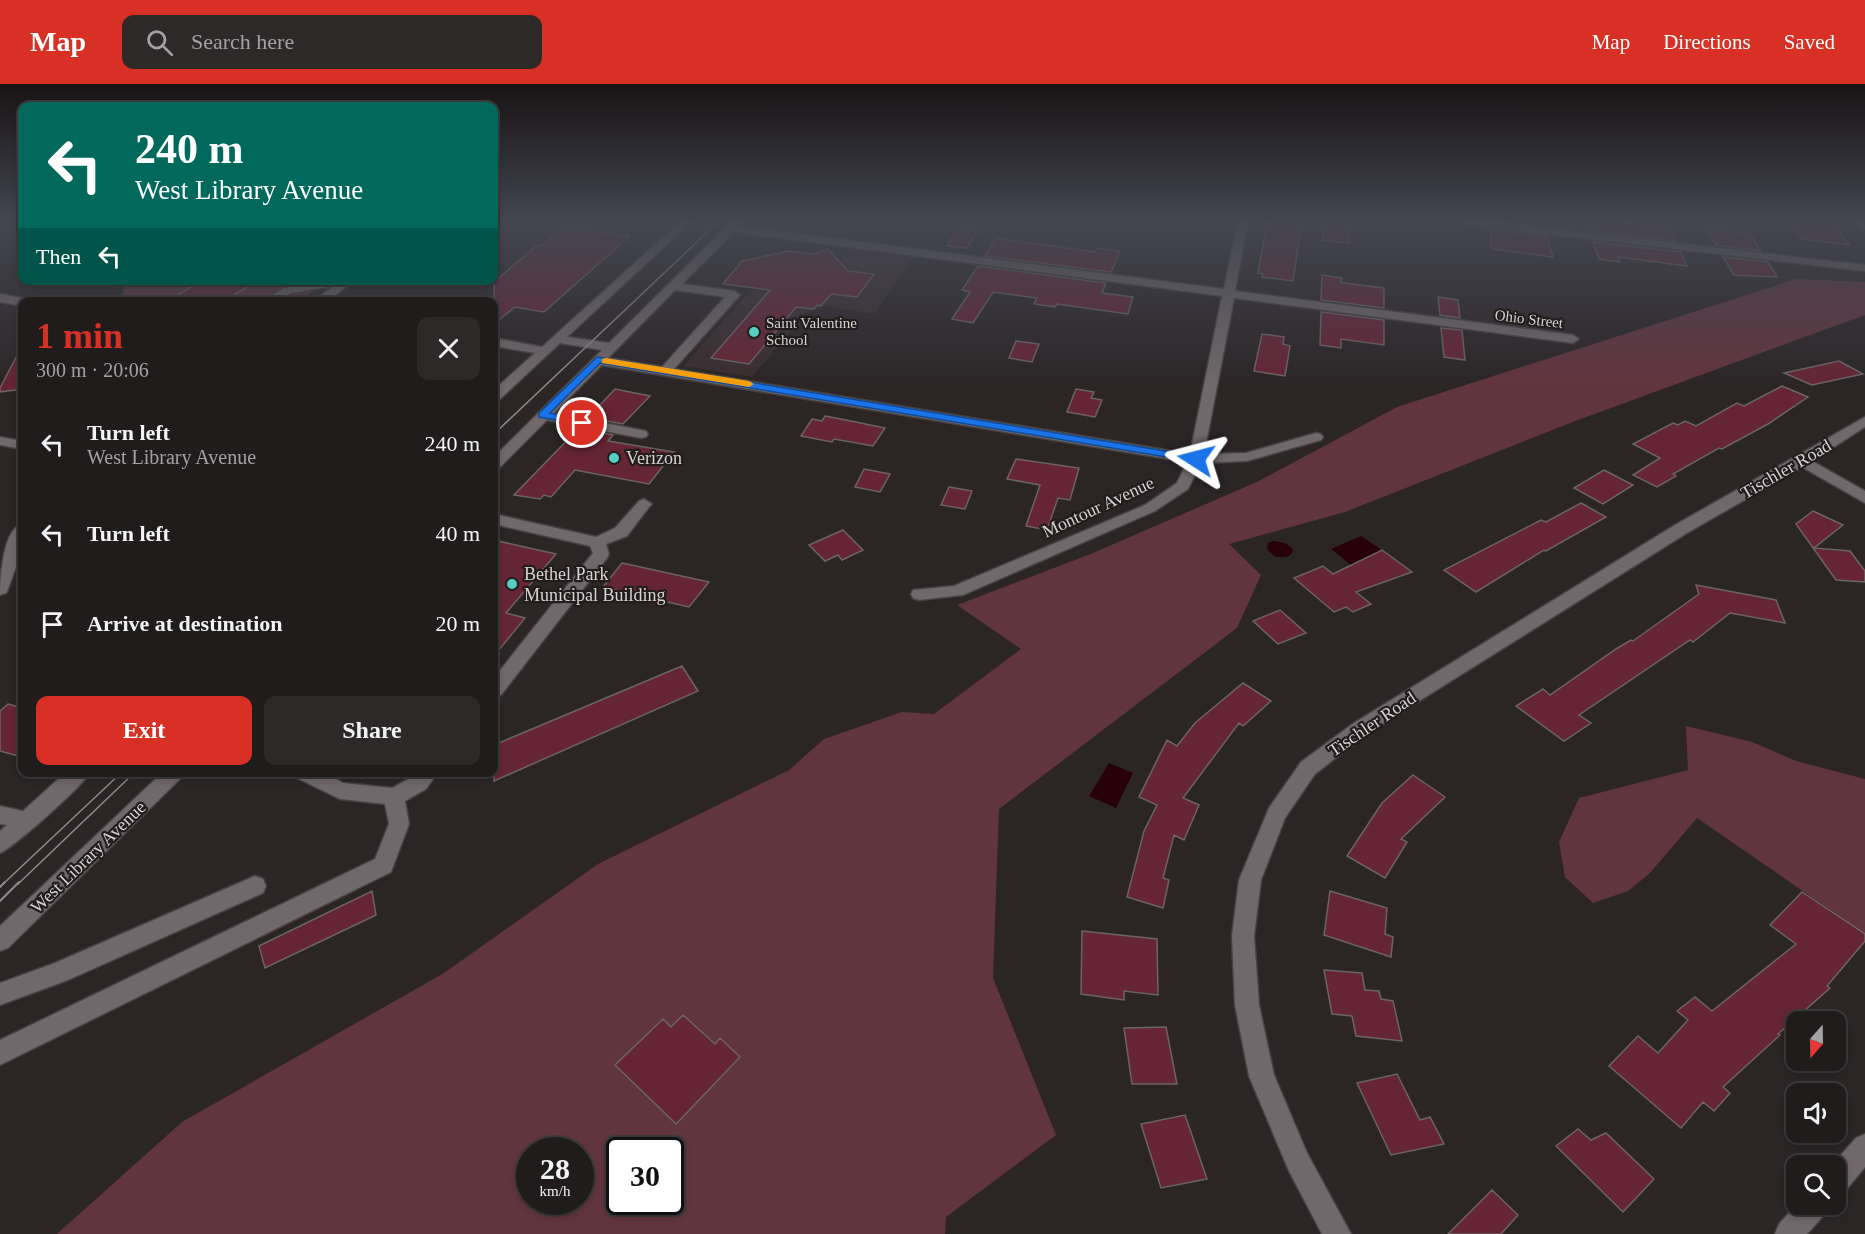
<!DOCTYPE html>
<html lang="en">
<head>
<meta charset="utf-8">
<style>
	:root { --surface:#201c1c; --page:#2d2929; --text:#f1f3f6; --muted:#a2a1a3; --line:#3d3a3b; --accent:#d93025 }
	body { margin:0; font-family:"Times New Roman",serif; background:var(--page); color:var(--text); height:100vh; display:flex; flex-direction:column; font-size:22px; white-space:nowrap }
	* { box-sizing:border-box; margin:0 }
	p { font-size:20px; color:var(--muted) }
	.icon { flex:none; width:33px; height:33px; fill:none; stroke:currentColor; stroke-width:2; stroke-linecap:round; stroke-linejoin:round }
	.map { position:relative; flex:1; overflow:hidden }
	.drawer { position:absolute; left:18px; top:213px; width:480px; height:480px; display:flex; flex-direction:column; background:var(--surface); border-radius:12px; box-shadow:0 3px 9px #0003,0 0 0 2px var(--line) }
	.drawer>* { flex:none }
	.top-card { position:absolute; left:18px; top:18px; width:480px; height:183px; border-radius:12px; box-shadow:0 3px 9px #0003,0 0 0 2px var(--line); background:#00695c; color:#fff; overflow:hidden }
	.needle { width:39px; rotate:200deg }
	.fabs { position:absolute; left:1786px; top:927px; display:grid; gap:12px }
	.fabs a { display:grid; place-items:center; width:60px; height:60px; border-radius:12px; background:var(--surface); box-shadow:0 3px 9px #0003,0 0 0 2px var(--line); font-size:30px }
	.speed { position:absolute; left:516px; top:1053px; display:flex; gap:12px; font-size:30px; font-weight:700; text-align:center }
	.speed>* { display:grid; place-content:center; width:78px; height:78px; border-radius:50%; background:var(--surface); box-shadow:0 3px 9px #0003,0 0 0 2px var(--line); line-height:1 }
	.speed small { font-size:15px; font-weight:400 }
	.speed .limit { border:3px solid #111; border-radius:9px; background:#fff; color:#111 }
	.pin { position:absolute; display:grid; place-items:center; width:51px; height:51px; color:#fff; margin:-26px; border:3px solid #fff; border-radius:50%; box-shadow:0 2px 6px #0007 }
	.me { position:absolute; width:66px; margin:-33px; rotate:279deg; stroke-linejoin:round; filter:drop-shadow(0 0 4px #0008) }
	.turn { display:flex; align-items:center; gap:21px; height:126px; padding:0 18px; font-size:27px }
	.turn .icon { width:78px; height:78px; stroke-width:2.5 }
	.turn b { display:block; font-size:42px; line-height:51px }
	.then { display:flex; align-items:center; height:57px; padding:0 18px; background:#0003; gap:12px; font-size:22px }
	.round { display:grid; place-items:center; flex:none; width:63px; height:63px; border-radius:12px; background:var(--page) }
	.overview { display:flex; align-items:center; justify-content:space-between; height:102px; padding:0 18px }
	h1 { font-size:36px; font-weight:800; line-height:45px; color:var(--accent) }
	.action { display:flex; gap:12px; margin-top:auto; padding:12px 18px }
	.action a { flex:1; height:69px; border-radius:12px; background:var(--accent); color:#fff; font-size:24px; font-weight:800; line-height:69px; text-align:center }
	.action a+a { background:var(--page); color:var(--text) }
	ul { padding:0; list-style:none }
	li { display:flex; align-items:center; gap:18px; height:90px; padding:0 18px }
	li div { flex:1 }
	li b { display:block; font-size:22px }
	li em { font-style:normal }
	header { display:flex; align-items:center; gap:36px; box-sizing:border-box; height:84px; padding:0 30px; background:var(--accent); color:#fff }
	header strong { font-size:28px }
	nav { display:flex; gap:33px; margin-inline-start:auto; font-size:21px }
	.search { width:420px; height:54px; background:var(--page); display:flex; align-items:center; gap:15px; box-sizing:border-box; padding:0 21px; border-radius:12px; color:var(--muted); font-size:22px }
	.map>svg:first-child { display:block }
	.built { fill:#3a2d2f }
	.green { fill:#61353e; fill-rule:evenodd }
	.water { fill:#27000a }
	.building { fill:#652535; stroke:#6b6465; stroke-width:1.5 }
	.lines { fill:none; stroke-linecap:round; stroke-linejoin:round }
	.minor-casing { stroke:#474142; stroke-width:3 }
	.minor { fill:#70686a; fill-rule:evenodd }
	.tram-far1 { stroke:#8f8a8b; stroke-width:1.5 }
	.tram { stroke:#8f8a8b; stroke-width:2 }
	.route { fill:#1a73e8; stroke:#114b97; stroke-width:1.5 }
	.slow { fill:#f59e0b }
	.poi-dot { fill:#56cec3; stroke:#221c1d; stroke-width:2 }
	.labels { text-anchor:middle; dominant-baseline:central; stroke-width:4.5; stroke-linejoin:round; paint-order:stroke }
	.far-street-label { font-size:15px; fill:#d7d3d3; stroke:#221c1d }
	.far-poi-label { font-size:15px; fill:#d7d3d3; stroke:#221c1d; text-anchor:start }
	.poi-label { font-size:18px; fill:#d7d3d3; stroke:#221c1d; text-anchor:start }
	.street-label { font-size:18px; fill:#d7d3d3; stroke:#221c1d }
</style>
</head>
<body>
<header>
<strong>Map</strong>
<div class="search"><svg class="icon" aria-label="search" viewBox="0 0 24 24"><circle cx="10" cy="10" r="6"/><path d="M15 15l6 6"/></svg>Search here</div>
<nav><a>Map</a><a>Directions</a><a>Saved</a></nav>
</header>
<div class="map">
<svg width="1865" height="1150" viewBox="0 0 1865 1150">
	<rect width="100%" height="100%" fill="#2b2526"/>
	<path class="built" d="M849,165L913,173L874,230L825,222L804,230L752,293L683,282L751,206L765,208L828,193Z"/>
	<path class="green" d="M1796,195L1865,198V231L1570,339L1345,428L1229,460L1261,491L1237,544L999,725L993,894L1056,1051L946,1133L945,1150H57L182,1038L444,889L598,780L789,686L824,655L902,628L934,630L1021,565L957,521L1093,469L1259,397L1397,323ZM530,1066H580V1118H530ZM620,1066H670V1118H620Z
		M127,197H330L298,217L119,218Z
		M1686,642L1752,658L1796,677L1865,695V850L1697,734L1649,790L1628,807L1593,819L1565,793L1559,758L1579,714L1688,686Z"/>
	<path class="water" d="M1361,452L1382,466L1351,481L1331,465Z
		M1273,457L1285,459L1293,465C1292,475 1282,474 1274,472L1267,465L1268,459Z
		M1109,679L1133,689L1116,724L1089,712Z"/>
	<path class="building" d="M1267,138H1302L1293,197L1262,193L1263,190L1258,189Z
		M1323,138H1348L1349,159L1323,156Z
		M1587,138H1623L1670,144L1676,157L1590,147Z
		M1790,138H1833L1849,161L1802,155Z
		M565,143L630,152L544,228L515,223L494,240V198L536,162H541Z
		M958,144L977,147L967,164L947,162Z
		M1706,144L1750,150L1761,167L1716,161Z
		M1491,146L1547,152L1553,173L1494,165L1490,162Z
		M996,154L1095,168L1097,164L1120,167L1111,188L985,172Z
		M1593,158L1681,168L1687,182L1618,173L1620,178L1599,175Z
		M828,165L848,187L874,190L857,213L831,210L821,222L817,221L814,225L796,223L749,280L711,274L770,206L723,200L742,177L788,167L812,170Z
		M1723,173L1768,178L1777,193L1734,191Z
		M978,182L1106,199L1102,209L1133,213L1128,230L1057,220L1055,223L1034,220L1037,214L993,208L973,239L952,235L970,208L962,206Z
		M1322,191L1342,194L1341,198L1344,199L1384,204V224L1321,216Z
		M203,196H258L223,218L176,212Z
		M1438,213L1458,216L1460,234L1440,231Z
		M1321,228L1384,236V261L1341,255V264L1320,261Z
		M1441,244L1462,246L1465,276L1444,273Z
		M1262,250L1284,253L1283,260L1290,262L1285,292L1254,287Z
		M1016,257L1039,260L1032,278L1009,274Z
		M22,262V305L0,308V304Z
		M1839,277L1863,290L1812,301L1784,289Z
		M1782,302L1808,313L1768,340L1722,365L1719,364L1673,390L1676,392L1657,403L1633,391L1660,374L1633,360L1673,339L1678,341L1685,337L1696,342L1737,319L1744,322Z
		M615,305L650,312L623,340L581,332L594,320L600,321Z
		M1076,305L1094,308L1091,314L1102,316L1095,333L1067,328Z
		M825,332L846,336L885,344L873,362L834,355L832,358L801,352L812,335L822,337Z
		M579,344L613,351L608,357L674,368L649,400L575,386L551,413L544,411L540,415L514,411Z
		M1016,375L1079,384L1070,416L1058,414L1047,446L1026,442L1040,401L1007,395Z
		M864,385L890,390L880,408L855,403Z
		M1604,386L1633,401L1603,420L1574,404Z
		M949,403L972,407L965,425L941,421Z
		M1581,419L1606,433L1546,467L1544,466L1476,508L1444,486L1541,436L1546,438Z
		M1813,427L1843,441L1814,464L1850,467L1865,487V498L1836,496L1796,440Z
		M843,446L863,466L842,476L838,471L825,477L809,461Z
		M494,456L556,470L506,529L525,534L494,572Z
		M1382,466L1412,488L1356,508L1371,520L1353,528L1346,523L1334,528L1294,494L1323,482L1333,490Z
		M622,479L709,498L689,523L603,503Z
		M1696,501L1776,516L1785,539L1730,529L1693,558L1690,556L1579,631L1591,639L1564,657L1516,622L1543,605L1550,611L1616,565L1631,556L1633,557L1699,510Z
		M1280,526L1306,549L1278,560L1253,537Z
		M682,582L698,607L494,697V661Z
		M1243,599L1271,617L1243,642L1239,639L1183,714L1199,721L1184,756L1174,751L1163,794L1169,796L1163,824L1127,813L1144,747L1157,721L1139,713L1167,656L1177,662L1195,639Z
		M8,620L22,624V673L0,667V627Z
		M1413,691L1445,713L1401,755L1407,758L1385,794L1347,772L1382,719Z
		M372,807L376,831L265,884L259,862Z
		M1330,807L1387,824L1385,850L1393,853L1391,873L1324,851Z
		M1802,808L1865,850V857L1827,902L1830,904L1778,950L1780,951L1723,1003L1730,1009L1714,1027L1703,1018L1681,1044L1609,982L1638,952L1658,969L1688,936L1677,927L1695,913L1712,927L1796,860L1770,841Z
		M1082,847L1157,855L1158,911L1124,907V916L1081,910Z
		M1324,886L1362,889L1365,906L1379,907L1381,915L1393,917L1402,957L1356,952L1352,932L1332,930Z
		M683,931L715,960L720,954L740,973L676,1040L615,981L663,935L671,943Z
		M1166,943L1177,1000H1132L1124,944Z
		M1397,990L1420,1036L1430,1033L1444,1060L1391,1071L1357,999Z
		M1185,1031L1207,1095L1161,1104L1141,1040Z
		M1578,1045L1591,1056L1606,1049L1654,1095L1623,1128L1556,1062Z
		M1492,1106L1518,1131L1501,1150H1448Z"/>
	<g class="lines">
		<defs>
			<path id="minor" d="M680,138H691L567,253L609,259L731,138H742L739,142L1224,205L1238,138H1248L1235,207L1573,251L1579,255L1573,259L1234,214L1204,370L1246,369L1316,349L1321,350L1323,353L1321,356L1247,377L1201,379L1188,405L1155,427L963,511L919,516L913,514L911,510L913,506L954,502L1145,421L1177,399L1187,378L602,281L554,329L646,347L648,350L646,353L641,354L547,336L499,384L494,385V373L602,266L560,259L499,316L494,317V306L535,269L494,262V254L542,263ZM734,148L1222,212L1190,370L674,285L740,211L734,207L682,200ZM675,206L725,213L662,283L608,274Z
				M1464,138H1496L1865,181V187L1469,141Z
				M1857,138H1865V145L1861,144Z
				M325,196H354L327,218H312L334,202L291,209L276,218H261L284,204Z
				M0,210L26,215L28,218H22V222L0,218Z
				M1865,333V343L1812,377L1865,407V419L1802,383L1687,449L1368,649L1315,690L1285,734L1261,796L1254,852L1259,921L1274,991L1307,1069L1351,1150H1322L1289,1087L1249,992L1235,921L1232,852L1239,796L1269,724L1301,678L1354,639L1675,441Z
				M0,353L22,357V365L0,361Z
				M644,415L652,420L649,423L627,452L606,460L609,470L607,474L501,611L494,613V594L593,469L590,462L494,440V430L596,453L615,444L639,417Z
				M22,440V466L8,505L6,509L0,511C0,494 3,445 22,440Z
				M66,688H90C83,702 13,764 0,769V747L7,741L0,740V722L23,727Z
				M163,688H187L8,864L0,867V842Z
				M294,688H323L343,699L392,704L412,693L416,688H438L426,705L405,717L409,740L391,788L0,981V956L375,775L389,740L385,720L340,715L297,694Z
				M255,792L263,795L266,802L263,809L68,896L0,921V899L55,879Z
				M1865,1050V1083L1846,1106L1836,1109V1082H1831L1856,1054Z
				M1797,1120H1828L1825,1130L1807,1150H1775L1779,1140Z"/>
		</defs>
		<use href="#minor" class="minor-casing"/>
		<use href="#minor" class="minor"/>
		<path class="tram-far1" d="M494,350L718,138
			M3,800L122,688
			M18,800L135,688"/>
		<path class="tram" d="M0,803L5,798
			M0,817L19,798"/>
	</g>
	<linearGradient id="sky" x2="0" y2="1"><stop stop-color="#181415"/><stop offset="0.46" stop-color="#444652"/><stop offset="1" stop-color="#444652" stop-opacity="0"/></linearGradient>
	<rect width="1865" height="299" fill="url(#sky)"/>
	<path class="route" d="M597,273L1196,372L1202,375L1196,378L600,279L550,329L585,336V341L539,333V329Z"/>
	<path class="slow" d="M606,274L749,297L754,300L749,303L602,279V275Z"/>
	<g class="poi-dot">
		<circle cx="754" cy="248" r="6"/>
		<circle cx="614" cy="374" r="6"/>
		<circle cx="512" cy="500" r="6"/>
	</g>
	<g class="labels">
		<g class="far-street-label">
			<text transform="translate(1529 235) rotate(7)">Ohio Street</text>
		</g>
		<g class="far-poi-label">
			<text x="766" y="239">Saint Valentine<tspan x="766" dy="17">School</tspan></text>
		</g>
		<g class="poi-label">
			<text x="626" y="374">Verizon</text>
			<text x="524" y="490">Bethel Park<tspan x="524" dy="21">Municipal Building</tspan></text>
		</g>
		<g class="street-label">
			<text transform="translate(1786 385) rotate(-30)">Tischler Road</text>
			<text transform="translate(1098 423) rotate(-25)">Montour Avenue</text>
			<text transform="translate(1372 640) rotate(-34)">Tischler Road</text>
			<text transform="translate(88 773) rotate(-44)">West Library Avenue</text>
		</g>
	</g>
</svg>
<div class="fabs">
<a><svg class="needle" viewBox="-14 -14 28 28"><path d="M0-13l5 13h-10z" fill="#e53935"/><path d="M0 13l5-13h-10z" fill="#a2a1a3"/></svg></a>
<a><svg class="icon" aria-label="sound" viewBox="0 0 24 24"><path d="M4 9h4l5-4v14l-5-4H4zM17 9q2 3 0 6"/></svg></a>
<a><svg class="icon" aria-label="search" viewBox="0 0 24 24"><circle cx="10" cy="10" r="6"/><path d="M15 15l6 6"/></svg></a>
</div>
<div class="speed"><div>28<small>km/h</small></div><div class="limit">30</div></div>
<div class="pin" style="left:582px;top:339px;background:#d93025"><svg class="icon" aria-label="arrive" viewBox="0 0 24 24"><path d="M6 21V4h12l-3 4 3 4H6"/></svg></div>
<svg class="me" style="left:1196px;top:375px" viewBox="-20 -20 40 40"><path d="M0-17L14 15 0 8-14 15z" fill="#1a73e8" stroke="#fff" stroke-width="4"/></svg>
<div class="top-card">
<div class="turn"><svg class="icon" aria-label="left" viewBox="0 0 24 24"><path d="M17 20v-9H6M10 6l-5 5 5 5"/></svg><div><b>240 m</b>West Library Avenue</div></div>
<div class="then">Then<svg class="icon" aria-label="left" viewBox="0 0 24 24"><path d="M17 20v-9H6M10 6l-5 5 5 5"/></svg></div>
</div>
<section class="drawer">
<div class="overview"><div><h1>1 min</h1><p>300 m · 20:06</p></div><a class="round"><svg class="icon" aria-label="close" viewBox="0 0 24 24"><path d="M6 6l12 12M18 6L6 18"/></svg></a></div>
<ul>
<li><svg class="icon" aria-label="left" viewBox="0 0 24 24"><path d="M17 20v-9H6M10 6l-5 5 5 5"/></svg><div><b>Turn left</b><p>West Library Avenue</p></div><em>240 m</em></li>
<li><svg class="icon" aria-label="left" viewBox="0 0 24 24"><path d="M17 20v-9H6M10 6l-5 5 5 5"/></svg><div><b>Turn left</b></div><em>40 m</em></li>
<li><svg class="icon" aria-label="arrive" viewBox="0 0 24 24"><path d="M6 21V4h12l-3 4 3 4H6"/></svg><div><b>Arrive at destination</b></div><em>20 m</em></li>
</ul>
<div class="action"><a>Exit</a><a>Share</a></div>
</section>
</div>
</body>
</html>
